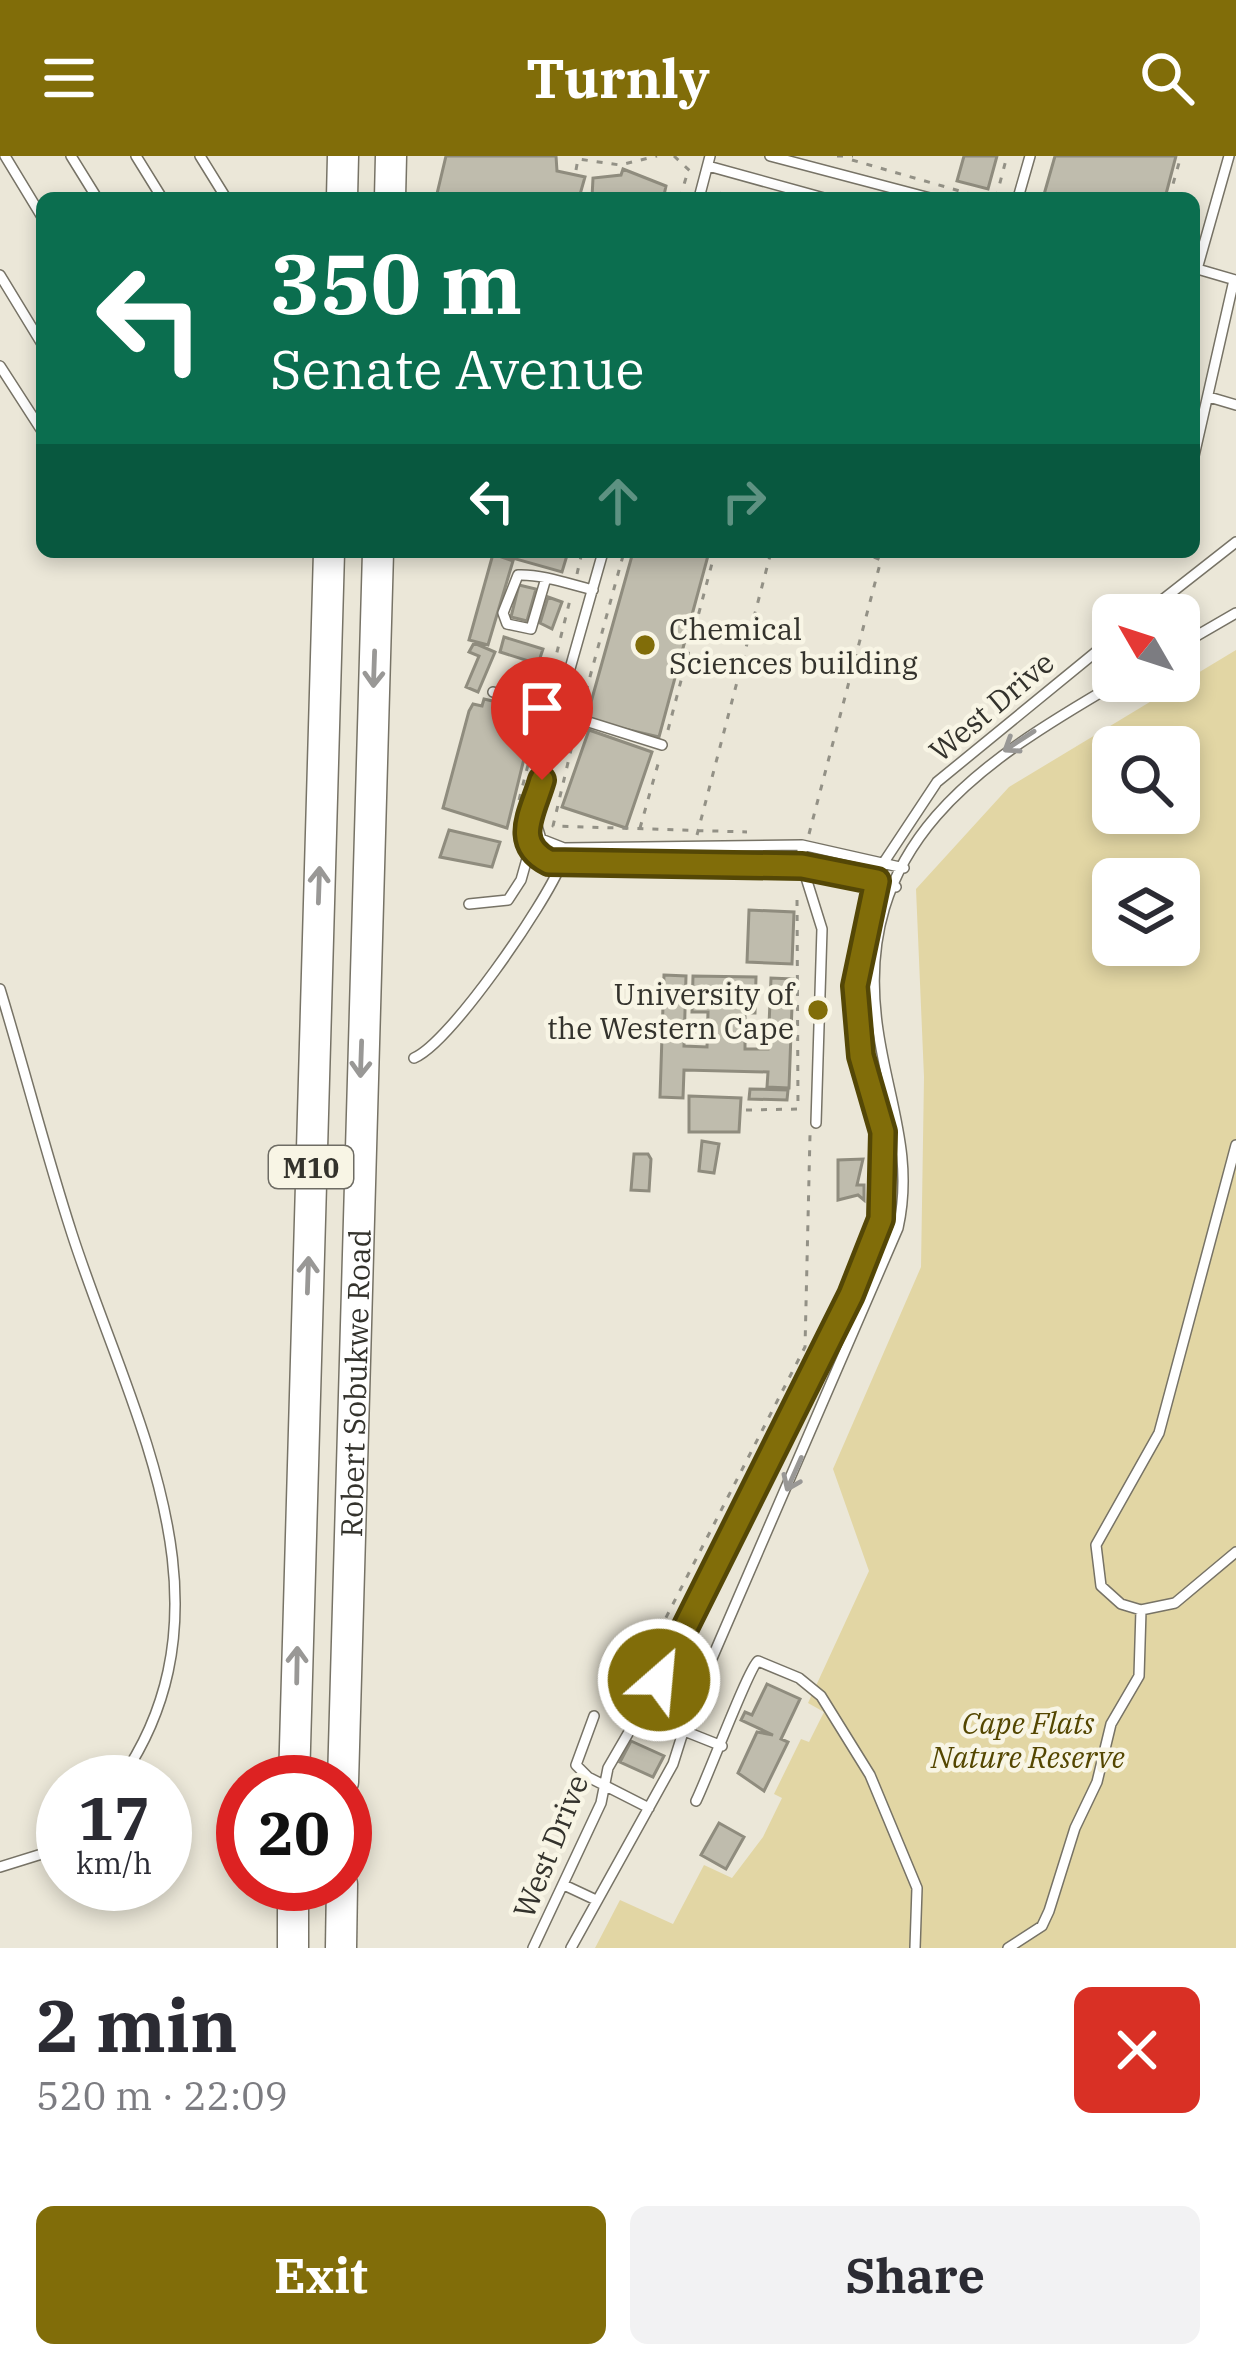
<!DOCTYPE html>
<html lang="en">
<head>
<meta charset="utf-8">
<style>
	:root { --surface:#fff; --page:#f2f2f3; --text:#2b2b33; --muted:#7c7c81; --accent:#816d09 }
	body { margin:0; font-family:"IBM Plex Serif",serif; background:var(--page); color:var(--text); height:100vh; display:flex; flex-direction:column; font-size:45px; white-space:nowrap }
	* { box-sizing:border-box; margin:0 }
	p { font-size:39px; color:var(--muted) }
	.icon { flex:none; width:66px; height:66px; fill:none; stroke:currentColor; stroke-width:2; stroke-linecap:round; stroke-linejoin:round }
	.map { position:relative; height:1792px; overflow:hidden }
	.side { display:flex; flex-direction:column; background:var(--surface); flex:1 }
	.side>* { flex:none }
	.hud { position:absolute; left:36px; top:36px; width:1164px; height:366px; border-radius:18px; box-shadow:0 6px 18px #0003; background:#0b6e4f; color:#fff; overflow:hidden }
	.needle { width:78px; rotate:309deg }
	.buttons { position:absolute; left:1092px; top:438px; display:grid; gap:24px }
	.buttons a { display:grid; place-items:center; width:108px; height:108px; border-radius:18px; background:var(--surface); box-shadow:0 6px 18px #0003; font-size:60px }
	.speed { position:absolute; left:36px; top:1599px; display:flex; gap:24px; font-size:60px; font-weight:700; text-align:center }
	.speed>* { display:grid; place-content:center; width:156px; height:156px; border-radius:50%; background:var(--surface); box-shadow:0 6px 18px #0003; line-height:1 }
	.speed small { font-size:30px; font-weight:400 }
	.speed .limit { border:18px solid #d22; background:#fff; color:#111 }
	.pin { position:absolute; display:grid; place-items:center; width:102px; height:102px; color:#fff; margin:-123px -51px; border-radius:50% 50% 50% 0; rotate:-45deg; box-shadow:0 0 12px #0007 }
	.pin .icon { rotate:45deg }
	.me { position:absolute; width:132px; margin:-66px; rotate:27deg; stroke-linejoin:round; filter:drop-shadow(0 0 9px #0008) }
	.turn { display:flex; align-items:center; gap:42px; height:252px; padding:0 36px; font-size:54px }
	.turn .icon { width:156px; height:156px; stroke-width:2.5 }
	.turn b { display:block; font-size:84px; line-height:102px }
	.lanes { display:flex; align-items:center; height:114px; padding:0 36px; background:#0003; justify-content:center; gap:60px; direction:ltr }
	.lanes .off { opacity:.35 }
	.round { display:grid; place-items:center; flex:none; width:126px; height:126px; border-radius:18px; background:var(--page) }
	.overview { display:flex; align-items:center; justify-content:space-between; height:204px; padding:0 36px }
	h1 { font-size:72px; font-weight:700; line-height:90px }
	.action { display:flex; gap:24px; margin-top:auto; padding:24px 36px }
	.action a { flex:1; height:138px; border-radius:18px; background:var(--accent); color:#fff; font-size:48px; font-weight:700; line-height:138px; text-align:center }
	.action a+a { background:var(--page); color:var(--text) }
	header { display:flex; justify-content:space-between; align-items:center; height:156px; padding:0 36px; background:var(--accent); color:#fff; font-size:54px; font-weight:700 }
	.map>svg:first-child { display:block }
	.green { fill:#e2d6a4; fill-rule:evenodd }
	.building { fill:#bfbcad; stroke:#8f8c7e; stroke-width:3 }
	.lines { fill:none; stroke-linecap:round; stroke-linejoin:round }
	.service-casing { stroke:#777366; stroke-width:12 }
	.primary-casing { stroke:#777366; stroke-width:33 }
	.path { stroke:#939186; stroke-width:3; stroke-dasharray:6 9; stroke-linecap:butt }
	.service { stroke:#fff; stroke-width:9 }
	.primary { stroke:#fff; stroke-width:30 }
	.oneway { stroke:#999896 }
	.route-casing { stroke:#544706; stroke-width:30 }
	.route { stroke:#816d09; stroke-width:21 }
	.poi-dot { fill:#816d09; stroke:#f8f5e5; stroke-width:4.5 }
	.labels { text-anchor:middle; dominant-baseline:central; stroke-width:9; stroke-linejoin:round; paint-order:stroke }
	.shield { fill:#f8f5e5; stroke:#6e6c64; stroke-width:3 }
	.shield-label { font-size:27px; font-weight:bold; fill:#33322c }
	.poi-label { font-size:30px; fill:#33322c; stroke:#f8f5e5; text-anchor:start }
	.street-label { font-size:30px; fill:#33322c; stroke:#f8f5e5 }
	.park-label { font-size:30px; font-style:italic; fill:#544600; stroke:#f8f5e5 }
</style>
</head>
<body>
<header><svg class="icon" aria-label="menu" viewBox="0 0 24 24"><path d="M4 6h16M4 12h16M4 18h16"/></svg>Turnly<svg class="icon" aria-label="search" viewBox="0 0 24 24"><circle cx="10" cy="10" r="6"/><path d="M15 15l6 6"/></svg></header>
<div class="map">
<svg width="1236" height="1792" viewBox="0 0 1236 1792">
	<rect width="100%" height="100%" fill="#ebe7d8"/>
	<path class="green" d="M1236,494V1792H595L620,1744L673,1768L704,1709L732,1722L763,1681L782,1642L774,1638L801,1583L809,1586L824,1556L808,1547L869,1415L833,1313L921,1111L924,921L916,733L1009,631ZM1113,591H1179V657H1113ZM1113,723H1179V789H1113Z"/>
	<path class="building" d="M446,0H556L557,15L585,21L579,42H436Z
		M964,0H997L988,33L957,25Z
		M1055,0H1176L1165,42H1043Z
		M623,13L666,30L664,39L592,42L593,22L621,19Z
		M491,396H568L562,416Z
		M633,396H709L659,581L586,564Z
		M493,398L513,405L488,489L469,484Z
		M519,429L536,433L527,465L511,461Z
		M548,441L562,446L552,473L540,467Z
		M504,481L543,493L538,508L500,496Z
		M474,487L495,496L478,536L466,531L479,500L469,496Z
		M484,543L501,547L500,554L534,562L507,672L443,652L469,555L473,548L482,550Z
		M589,574L652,596L626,672L562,651Z
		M449,674L500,686L492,711L440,701Z
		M749,754L794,756L792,808L747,806Z
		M664,819L686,820L684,890L707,891L708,856H692L693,820L756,821L755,857H745V893H768L771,822L793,823L789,932L767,931L768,916L684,914L683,942L660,941Z
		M750,933L788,934L787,944L749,943Z
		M689,940L741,942L739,976H689Z
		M702,985L719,988L714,1017L699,1015Z
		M634,998H648L651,1003L649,1035L631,1034Z
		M863,1003L857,1029H864V1044L858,1039L838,1044V1004Z
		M767,1528L800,1543L781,1583L788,1586L764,1635L738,1617L757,1576L773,1579L741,1564L745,1556L752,1559Z
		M631,1585L664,1600L653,1621L620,1606Z
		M719,1667L744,1681L726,1713L701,1699Z"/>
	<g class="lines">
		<defs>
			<path id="service" d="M5,0L42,61
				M71,0L97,42
				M136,0L162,42
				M200,0L226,42
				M770,0L930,42
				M708,10L824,42
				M699,42L710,0
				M1018,42L1030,0
				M1194,112L1235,124
				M1197,113L1229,0
				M0,119L42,188
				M0,210L42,275
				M1209,241L1236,249
				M1194,300L1234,124
				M603,396L526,668L533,696L561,708L802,709L896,731
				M546,422L531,473L507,468L503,457L518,419C542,418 569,428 593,434
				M1143,459L1236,386
				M1179,490L1236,457
				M493,536L662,589
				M533,657L541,683L564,692L802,689L904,712
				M802,689V709L822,773L816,967
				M469,748L508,744L521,724L530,692
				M0,833C25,915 46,998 72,1078C129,1255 244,1448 119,1626
				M414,902C450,887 546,747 561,708
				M1141,1454L1175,1447L1236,1396
				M639,1557L722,1590
				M594,1560L576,1609L588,1621L649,1652
				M696,1645C707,1623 749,1511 758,1505L799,1522L821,1540L870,1619L917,1732L915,1792
				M0,1711L45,1697L63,1685
				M564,1729L596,1744
				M533,1792L601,1647L608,1612L659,1524L851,1139L881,1063L883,976L861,900L855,830L865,761L884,706L937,626L1113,482
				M571,1792L673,1608L691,1551L898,1072C914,1000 888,944 878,874C850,687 981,606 1120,525
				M1008,1792L1042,1770L1049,1755L1075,1672L1097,1626L1111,1568L1139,1520L1141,1454L1121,1448L1101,1430L1096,1389L1159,1277L1236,989"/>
			<g id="primary">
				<path d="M342,42L343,0"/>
				<path d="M390,42L391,0"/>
				<path d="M294,1626L329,396"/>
				<path id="s1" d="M343,1626L378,396"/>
				<path d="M293,1792V1728"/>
				<path d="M341,1792L342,1728"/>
			</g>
		</defs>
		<use href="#service" class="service-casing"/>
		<use href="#primary" class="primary-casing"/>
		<path class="path" d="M674,0L690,15
			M837,0H853
			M852,4L984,42
			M576,14L578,3L620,9L657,0
			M680,42L688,15
			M720,42L723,30
			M996,42L1007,0
			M1169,42L1181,0
			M577,418L582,396
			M546,540L570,444
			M582,550L624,396
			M668,574L715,396
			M575,577L553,670L747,676
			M519,644L539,566
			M640,672L660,601
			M809,678L881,404L861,396
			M697,679L771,396
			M746,954L798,953L797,739
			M618,1555L805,1191L810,979"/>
		<use href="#service" class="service"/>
		<use href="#primary" class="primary"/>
	</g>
	<defs><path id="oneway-shaft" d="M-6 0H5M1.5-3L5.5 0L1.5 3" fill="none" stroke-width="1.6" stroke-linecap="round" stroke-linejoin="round" transform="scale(3)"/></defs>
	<g class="oneway">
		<use href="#oneway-shaft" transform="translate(374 513) rotate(92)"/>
		<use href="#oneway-shaft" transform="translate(1019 585) rotate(147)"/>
		<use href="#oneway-shaft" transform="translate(319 729) rotate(-88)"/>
		<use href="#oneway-shaft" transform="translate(361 903) rotate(92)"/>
		<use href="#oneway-shaft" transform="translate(308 1119) rotate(-88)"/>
		<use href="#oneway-shaft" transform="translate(794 1318) rotate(114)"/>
		<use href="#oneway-shaft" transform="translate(297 1509) rotate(-89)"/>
	</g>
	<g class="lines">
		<defs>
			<path id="route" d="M542,624C533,656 511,687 549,706L802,710L877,725L855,830L861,900L883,976L881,1063L851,1139L659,1524"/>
		</defs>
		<use href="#route" class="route-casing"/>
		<use href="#route" class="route"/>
	</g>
	<g class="poi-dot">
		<circle cx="645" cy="489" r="12"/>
		<circle cx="818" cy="854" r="12"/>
	</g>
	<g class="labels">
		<rect class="shield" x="269" y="990" width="84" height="42" rx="9"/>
		<g class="shield-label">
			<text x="311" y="1011">M10</text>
		</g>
		<g class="poi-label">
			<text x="669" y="472">Chemical<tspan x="669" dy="34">Sciences building</tspan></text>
			<text x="794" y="837" text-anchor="end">University of<tspan x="794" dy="34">the Western Cape</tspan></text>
		</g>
		<g class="street-label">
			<text transform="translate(991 550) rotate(-40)">West Drive</text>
			<text stroke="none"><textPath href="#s1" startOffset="399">Robert Sobukwe Road</textPath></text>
			<text transform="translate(550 1690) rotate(-68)">West Drive</text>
		</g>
		<g class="park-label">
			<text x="1028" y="1566">Cape Flats<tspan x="1028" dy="34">Nature Reserve</tspan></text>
		</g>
	</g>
</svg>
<div class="buttons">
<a><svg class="needle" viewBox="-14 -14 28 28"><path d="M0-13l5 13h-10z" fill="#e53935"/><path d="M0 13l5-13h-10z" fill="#7c7c81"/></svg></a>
<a><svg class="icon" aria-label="search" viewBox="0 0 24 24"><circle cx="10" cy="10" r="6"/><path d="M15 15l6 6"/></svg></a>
<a><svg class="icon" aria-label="layers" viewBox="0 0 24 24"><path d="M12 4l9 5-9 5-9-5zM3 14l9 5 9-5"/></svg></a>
</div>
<div class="speed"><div>17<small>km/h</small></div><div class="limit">20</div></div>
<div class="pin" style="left:542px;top:624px;background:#d93025"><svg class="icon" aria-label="arrive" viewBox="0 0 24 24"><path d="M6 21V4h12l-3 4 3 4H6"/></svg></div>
<svg class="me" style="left:659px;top:1524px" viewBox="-20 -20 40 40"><circle r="17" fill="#816d09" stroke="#fff" stroke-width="3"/><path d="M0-11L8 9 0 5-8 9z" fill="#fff"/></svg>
<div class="hud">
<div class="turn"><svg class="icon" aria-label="left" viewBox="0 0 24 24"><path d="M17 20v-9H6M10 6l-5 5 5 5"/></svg><div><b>350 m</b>Senate Avenue</div></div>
<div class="lanes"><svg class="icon" aria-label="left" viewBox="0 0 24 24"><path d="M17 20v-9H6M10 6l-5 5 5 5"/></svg><svg class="icon off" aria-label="ahead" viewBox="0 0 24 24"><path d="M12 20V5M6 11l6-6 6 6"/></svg><svg class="icon off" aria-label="right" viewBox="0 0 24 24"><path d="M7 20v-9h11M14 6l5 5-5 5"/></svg></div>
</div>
</div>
<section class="side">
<div class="overview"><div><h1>2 min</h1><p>520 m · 22:09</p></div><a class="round" style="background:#d93025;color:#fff"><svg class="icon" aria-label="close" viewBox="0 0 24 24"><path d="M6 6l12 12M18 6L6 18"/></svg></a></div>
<div class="action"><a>Exit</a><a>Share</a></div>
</section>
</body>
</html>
